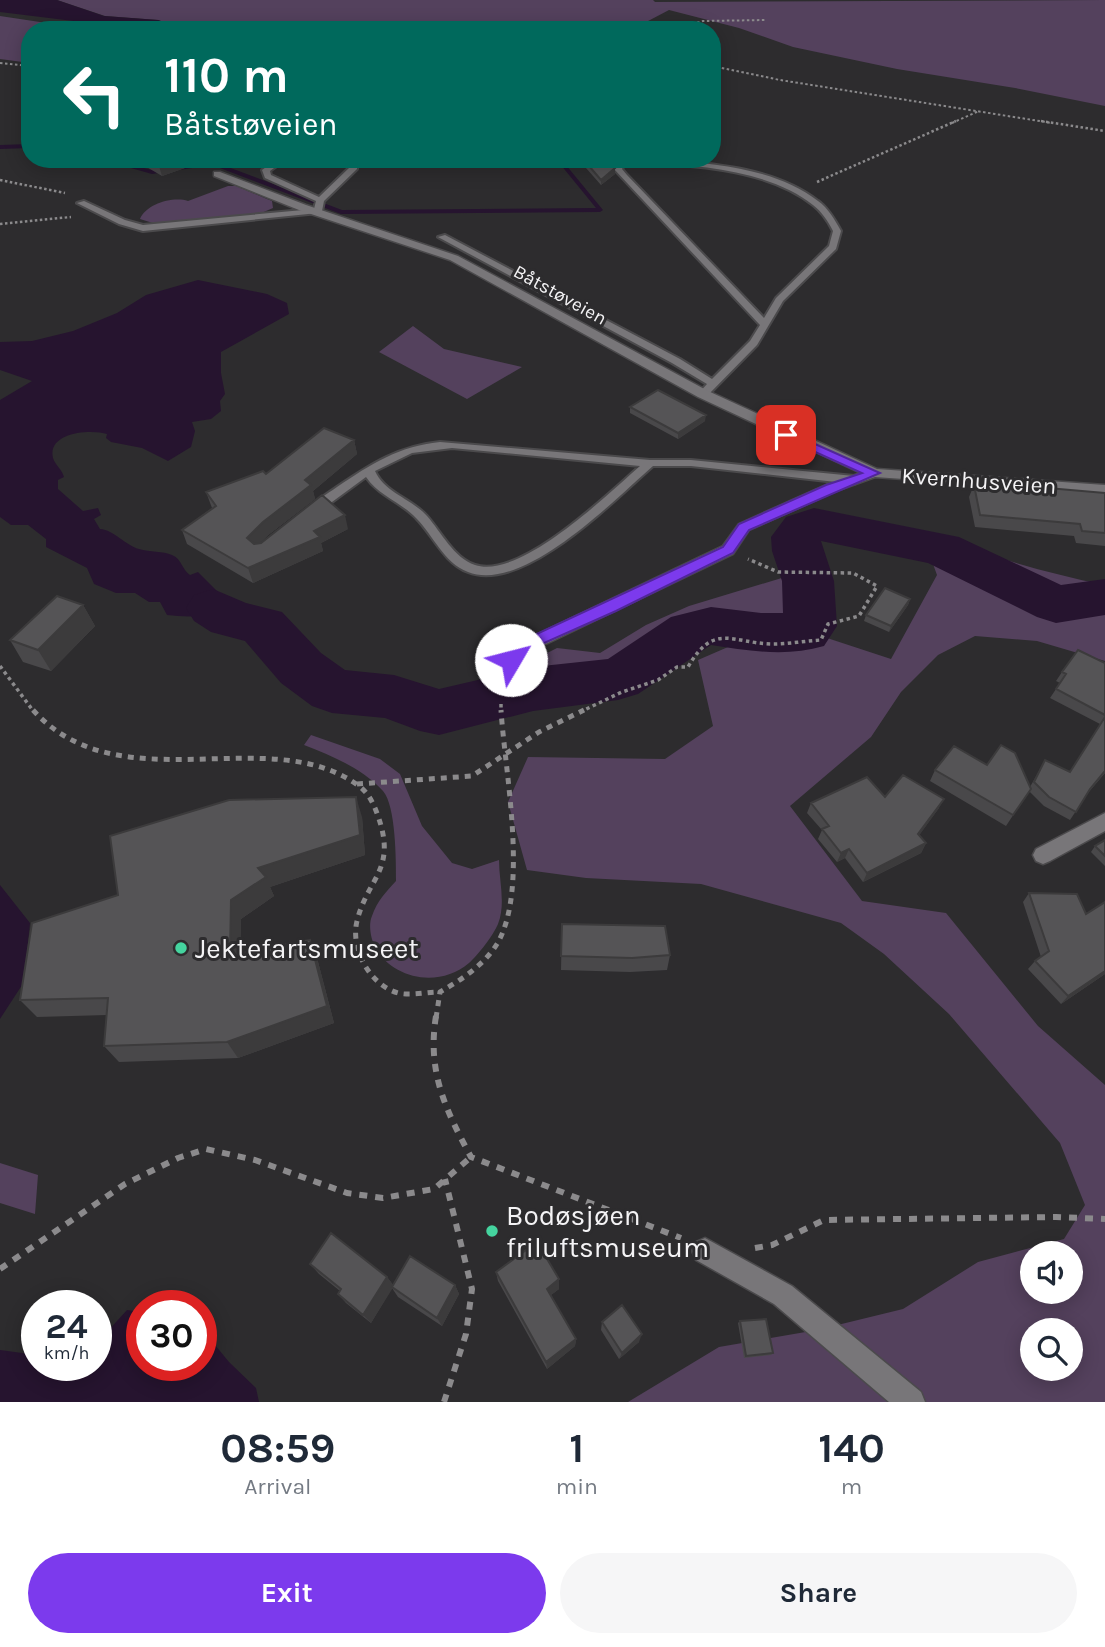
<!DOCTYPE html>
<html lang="en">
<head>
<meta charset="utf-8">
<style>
	:root { --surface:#fff; --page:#f6f6f7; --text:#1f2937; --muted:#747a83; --accent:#7c3aed }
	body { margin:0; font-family:Karla,sans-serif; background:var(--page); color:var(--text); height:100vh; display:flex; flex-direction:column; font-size:26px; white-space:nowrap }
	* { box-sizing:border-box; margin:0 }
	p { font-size:23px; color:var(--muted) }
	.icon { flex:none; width:38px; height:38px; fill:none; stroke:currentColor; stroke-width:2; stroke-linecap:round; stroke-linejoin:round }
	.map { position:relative; height:1402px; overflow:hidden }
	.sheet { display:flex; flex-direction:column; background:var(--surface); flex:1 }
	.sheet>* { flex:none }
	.banner { position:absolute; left:21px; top:21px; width:700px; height:147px; border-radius:28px; box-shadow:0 4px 18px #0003; background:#00695c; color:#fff; overflow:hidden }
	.buttons { position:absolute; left:1020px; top:1241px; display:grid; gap:14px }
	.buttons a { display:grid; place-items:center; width:63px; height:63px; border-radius:50%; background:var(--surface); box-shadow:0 4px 18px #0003; font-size:35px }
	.speed { position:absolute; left:21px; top:1290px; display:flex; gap:14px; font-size:35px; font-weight:700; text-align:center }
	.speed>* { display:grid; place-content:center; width:91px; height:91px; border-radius:50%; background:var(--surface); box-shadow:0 4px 18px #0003; line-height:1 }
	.speed small { font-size:18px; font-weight:400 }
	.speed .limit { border:10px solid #d22; background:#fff; color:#111 }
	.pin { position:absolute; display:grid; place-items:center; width:60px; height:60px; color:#fff; margin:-30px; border-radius:14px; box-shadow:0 4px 10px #0006 }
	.me { position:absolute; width:77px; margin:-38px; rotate:53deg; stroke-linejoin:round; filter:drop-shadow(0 0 5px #0008) }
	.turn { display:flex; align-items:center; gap:24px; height:147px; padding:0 28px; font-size:32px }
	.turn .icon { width:91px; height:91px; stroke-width:2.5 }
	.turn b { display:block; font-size:49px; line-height:60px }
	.eta { display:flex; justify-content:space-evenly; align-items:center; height:119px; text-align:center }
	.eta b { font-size:42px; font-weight:700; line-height:49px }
	.action { display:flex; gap:14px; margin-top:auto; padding:14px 28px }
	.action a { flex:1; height:80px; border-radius:42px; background:var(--accent); color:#fff; font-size:28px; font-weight:700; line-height:80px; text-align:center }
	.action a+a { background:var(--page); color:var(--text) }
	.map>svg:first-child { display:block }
	.green { fill:#54415d; fill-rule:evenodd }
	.water { fill:#26142f }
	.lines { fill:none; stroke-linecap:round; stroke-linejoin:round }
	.stream { fill:#26142f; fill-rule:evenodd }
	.river { fill:#26142f; fill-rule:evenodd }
	.lane-casing { stroke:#4b4a4c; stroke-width:4 }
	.street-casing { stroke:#4b4a4c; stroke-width:3 }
	.path-far4 { stroke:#8b8a8c; stroke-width:2; stroke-dasharray:2.5 2.5; stroke-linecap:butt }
	.path-far3 { stroke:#8b8a8c; stroke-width:2.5; stroke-dasharray:2.5 2.5; stroke-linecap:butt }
	.path-far2 { stroke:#8b8a8c; stroke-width:3.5; stroke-dasharray:3.5 3.5; stroke-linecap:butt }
	.path-far1 { stroke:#8b8a8c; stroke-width:5; stroke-dasharray:6 6; stroke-linecap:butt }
	.path { stroke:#8b8a8c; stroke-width:6; stroke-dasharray:8 8; stroke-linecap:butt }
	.lane { fill:#787679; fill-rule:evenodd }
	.street { fill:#787679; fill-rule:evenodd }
	.wall { fill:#49484a }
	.shaded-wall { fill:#3c3b3c }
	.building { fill:#555456; stroke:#3c3b3c; stroke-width:2 }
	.route { fill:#7c3aed; stroke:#51269a; stroke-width:2 }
	.poi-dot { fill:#45d49f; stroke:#2d2c2e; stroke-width:2.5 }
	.labels { text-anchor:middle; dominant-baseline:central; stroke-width:6; stroke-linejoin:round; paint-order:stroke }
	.far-street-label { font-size:19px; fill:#f4f3f5; stroke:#2d2c2e }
	.street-label { font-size:23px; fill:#f4f3f5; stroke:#2d2c2e }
	.near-poi-label { font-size:28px; fill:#f4f3f5; stroke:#2d2c2e; text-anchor:start }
</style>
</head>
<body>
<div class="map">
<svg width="1105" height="1402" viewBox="0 0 1105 1402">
	<rect width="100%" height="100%" fill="#2d2c2e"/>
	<path class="green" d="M57,0H653L655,2L1105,0V106L1015,88L897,69L793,47L739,28L669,10L631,30H187L158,20L105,16Z
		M0,16L93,30H30V63L0,59Z
		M228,186H236L267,199L272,201L273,208L259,214L156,224L140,219C146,204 173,196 188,201Z
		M413,326L444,349L522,367L467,399L379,352Z
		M921,531C982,554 1041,572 1105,585V661L1037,641L975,636L938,655L901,692L871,737L790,806L862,901L946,913L1038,1026L1105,1085V1402H628L719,1347L817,1330L903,1309L978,1262L1064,1239L1085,1205L1060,1143L949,1014L884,954L841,923L701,884L586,878L527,870L508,802L528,757L665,759L713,726L698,660L728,647L787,649L821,636L891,659L937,575ZM1032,1253H1071V1292H1032ZM1032,1330H1071V1368H1032Z
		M802,576L807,623L803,628L773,629L717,620L680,631L655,646L635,654L615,676L512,688L516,669L557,648L600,653L646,625L689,606L785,577Z
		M311,735L380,759L400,774L422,826L452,863L472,869L499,860C499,881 506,904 498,924C493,936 478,955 469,963C440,988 393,980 375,947C371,939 368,925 372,916C377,901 386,892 396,881C396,861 396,806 383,791C362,768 332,756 304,745Z
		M0,1163L38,1175L35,1214L0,1203Z"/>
	<path class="water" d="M0,0H57L104,16L158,20L187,30H147L0,12Z
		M198,280L267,294L287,303L289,314L221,352V373L225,394L220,401L221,411L211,419L192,422L195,431L191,447L168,461L142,448L111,442L106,438L107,434C91,429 47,432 53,458C55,465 62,469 64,477L58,480V489L83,511L98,508L101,515L94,519L100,529C114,530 125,545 139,549C150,552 163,551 172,555C182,559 182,570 190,575L198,572L220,594C214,621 190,617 167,615L160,602H149L135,593H116L94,584L87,568L46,547V539L28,525H11L0,517V400L32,381L0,370V342L32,341L73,331L117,313L146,295Z
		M0,885L30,923L24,982L0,1019Z
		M127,1310L142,1312V1365H201V1328L229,1362L256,1388L259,1402H0V1350L37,1355V1365H96V1344Z"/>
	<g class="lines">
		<path class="stream" d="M30,144V148L0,149V145Z
			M99,159H108L152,170L212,161L342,210L596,208L556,159H561L603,210L600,212L341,214L212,165L152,174Z"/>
		<path class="river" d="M814,508L959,537L1061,585L1105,579V615L1056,623L1037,617L928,563L821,541L834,581L837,626L824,646C787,657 749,651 711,645L638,694L618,700L533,711L439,735L420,731L385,718L332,713L312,706L281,683L245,641L211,632L194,621L186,608L194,595L213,589L246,603L282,612L321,653L345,670L394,675L439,689L533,667L608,659L671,617L711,607L761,613H783L782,581L772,551L771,537L786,517Z"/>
		<defs>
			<path id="lane" d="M277,159H286L270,171L271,175L319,197L349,168V159H357V169L324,201L322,211L318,213L143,231L119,224L77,203L84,201L125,220L143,225L314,209L316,201L265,178L262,170Z
				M668,160C717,164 777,169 818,201C828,208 835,220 841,231L836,249L783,301L757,345L707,396H699L698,394L707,384L672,363L438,237L445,235L680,359L712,379L750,341L760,325L614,169L622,161ZM624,165C681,162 768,168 813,205C822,212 828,221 833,231L829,246L776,298L764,318L627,175L622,169Z
				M440,442L650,460H691L854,476L860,480L854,484L691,466H653C614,500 523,594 468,572C444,563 433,535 416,518C401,502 379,496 366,477L317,513H309L307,510C315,501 327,494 337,487C371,464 399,446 440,442ZM452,448L640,466C608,494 520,580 475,565C454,558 441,532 427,516C412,499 385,493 375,471L412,453Z"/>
			<path id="street" d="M214,172H220L306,205L458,256L708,391L877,469L1105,485V493L875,477L836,491L749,530L733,554L525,654L519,662L508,691H496L493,686L503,660L513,646L723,546L739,524L826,485L861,473L698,397L450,260L299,210L214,176Z
				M1105,813V831L1050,861L1043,864L1036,861L1033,855L1036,849Z
				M705,1238L792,1286L921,1392L925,1402H889L774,1304L696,1260L692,1251L696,1242Z"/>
		</defs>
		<use href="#lane" class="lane-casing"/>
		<use href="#street" class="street-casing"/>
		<path class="path-far4" d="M668,30L703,21L766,20
			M0,63L30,66
			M712,66L780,80L1052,123
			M952,123L979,111"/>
		<path class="path-far3" d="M1041,121L1105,131
			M0,180L65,193
			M817,182L956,121
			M0,224L71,217"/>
		<path class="path-far2" d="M0,666L34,712
			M501,704V712
			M580,712L622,692L658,680L677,667H688C714,622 731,643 772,644C788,644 805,641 821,640L828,624L859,616L877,586L853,573L778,572L748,559"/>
		<path class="path-far1" d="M33,710C120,806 270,720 359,786C369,793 374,805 378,816C397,870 368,877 357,921C350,949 370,985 398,993C411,996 426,992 440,992
			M357,784L472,776L539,732L584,710
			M436,1018L440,992C461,980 484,965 497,944C529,890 505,773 501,710"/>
		<path class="path" d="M436,1016C427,1071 445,1109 471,1157L681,1238
			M755,1248L772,1245L824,1220L1056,1217L1105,1219
			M0,1269L125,1184L178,1158L206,1149L255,1160L347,1193L383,1198L434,1189L471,1157
			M444,1402L466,1334L472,1289L445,1179"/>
		<use href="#lane" class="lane"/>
		<use href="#street" class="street"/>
	</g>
	<path class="wall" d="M133,159H202V162L162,176Z
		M578,159H620L614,167L615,168V174L601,185Z
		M630,407L705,421L678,439L630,413Z
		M354,440L357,454L313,491L315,499L267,536L260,543L348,529L321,543L323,551L253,583L187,544L182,530L212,508L206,492L266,474Z
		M1002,484L1105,493V546L1076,543L1074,536L975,527L969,497L974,485L1000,488Z
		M910,599L908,605L889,632L864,621L866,615Z
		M83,605L95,626L51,671L23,662L10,640Z
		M1105,663V773L1088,793L1070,820L1044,806L1029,791L1006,826L930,781L935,770L987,765L1030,787L1045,760L1070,772L1100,724L1050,698L1060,683L1056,681L1062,672Z
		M885,797L939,808L919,835L926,843L921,853L863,882L845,858L837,862L818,839L822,830L807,813L811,803Z
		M362,817L365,855L270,887L274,896L241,919L240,953L310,940L317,958L334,1023L238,1058L119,1062L104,1046L107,1015L37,1017L20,1000Z
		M1105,840V866L1091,852L1095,846Z
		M1029,893L1086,914L1105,902V974L1061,1004L1028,969L1035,961L1041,957L1023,902Z
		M562,924L670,955L667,970L630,972L561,970Z
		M310,1264L387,1277L393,1285H455L459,1294L442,1326L398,1297L392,1288L371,1323L346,1303L338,1294L340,1291L319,1274Z
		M496,1272L559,1279V1289L551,1295L576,1339L575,1346L547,1369L498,1281Z
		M740,1321L773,1353L771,1355L744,1358L738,1323Z
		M602,1322L639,1342L619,1359L601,1330Z"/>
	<path class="shaded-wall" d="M179,159H202V162L162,176L159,166Z
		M616,159H620L611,169L612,164Z
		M615,168V174L601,185V180Z
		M706,415L705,421L678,439V433Z
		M354,440L357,454L313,491L315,499L267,536L251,552L247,538L305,480Z
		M345,515L348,529L321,543L323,551L253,583L248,568L314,531Z
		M910,599L908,605L889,632L891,626Z
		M83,605L95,626L51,671L38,650Z
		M356,797L362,817L365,855L270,887L274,896L241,919L240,973L230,955L231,900L258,868Z
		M944,799L939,808L913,844L918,834Z
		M926,843L921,853L863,882L867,873Z
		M849,849L845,858L837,862L841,853Z
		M310,940L317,958L334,1023L238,1058L227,1042Z
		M1105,971V974L1061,1004L1068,996Z
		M387,1277L394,1286L371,1323L363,1315Z
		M559,1279V1289L547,1298V1289Z
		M455,1285L459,1294L442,1326L437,1318Z
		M642,1334L639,1342L619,1359L622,1353Z
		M576,1339L575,1346L547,1369L546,1362Z"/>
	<path class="building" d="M147,159H179L159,166Z
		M583,159H616L612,164L615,168L601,180Z
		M658,390L706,415L678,433L630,407Z
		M324,428L354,440L305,480L311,485L263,522L247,538L254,544L261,543L322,495L345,515L314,531L320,537L248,568L182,530L216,506L206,492L263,471L266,474Z
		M1002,484L1105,493V533L1082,531L1080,524L980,515L974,485L1003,488Z
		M885,588L910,599L891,626L866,615Z
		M57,596L83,605L38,650L10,640Z
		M1078,650L1105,663V715L1056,689L1066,674L1062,672Z
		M1105,717V771L1090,789L1076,812L1049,797L1034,782L1045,760L1070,772Z
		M1001,745L1015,753L1031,789L1013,815L935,770L954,746L987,765Z
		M903,775L944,799L918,834L926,843L867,873L849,849L841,853L822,829L829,826L811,803L867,777L885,797Z
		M356,797L360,835L258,868L266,877L231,900L230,955L310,940L327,1006L227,1042L104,1046L108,998L20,1000L32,923L118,895L110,836L229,800Z
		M1105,840V856L1095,846Z
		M1029,893L1077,894L1086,914L1105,902V971L1068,996L1035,961L1049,951Z
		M562,924L665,926L670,955L632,958L561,956Z
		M331,1233L387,1277L363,1315L338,1294L341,1289L310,1264Z
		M537,1242L559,1279L547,1289L576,1339L546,1362L496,1272Z
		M410,1256L455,1285L437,1318L392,1287Z
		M622,1305L642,1334L622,1353L602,1322Z
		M766,1319L773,1353L746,1356L740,1321Z"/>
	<path class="route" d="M786,431L880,473L749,530L733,553L616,611L542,644L524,653L517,664H506L503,660L513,645L723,547L739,524L826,485L862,473L782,437V432Z"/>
	<g class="poi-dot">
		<circle cx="181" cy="948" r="7"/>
		<circle cx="492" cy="1231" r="7"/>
	</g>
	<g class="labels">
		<g class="far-street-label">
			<text transform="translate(560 295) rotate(29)">Båtstøveien</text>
		</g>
		<g class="street-label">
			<text transform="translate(979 481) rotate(4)">Kvernhusveien</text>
		</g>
		<g class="near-poi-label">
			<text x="195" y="948">Jektefartsmuseet</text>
			<text x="506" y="1215">Bodøsjøen<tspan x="506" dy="32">friluftsmuseum</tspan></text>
		</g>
	</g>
</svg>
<div class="buttons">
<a><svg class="icon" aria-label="sound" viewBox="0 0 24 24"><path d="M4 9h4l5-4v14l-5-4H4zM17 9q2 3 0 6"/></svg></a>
<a><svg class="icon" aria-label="search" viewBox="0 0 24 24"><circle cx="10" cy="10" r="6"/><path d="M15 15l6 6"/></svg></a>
</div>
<div class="speed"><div>24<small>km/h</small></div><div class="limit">30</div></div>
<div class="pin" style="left:786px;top:435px;background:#d93025"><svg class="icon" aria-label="arrive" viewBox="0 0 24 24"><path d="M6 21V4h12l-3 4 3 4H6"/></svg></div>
<svg class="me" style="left:511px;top:660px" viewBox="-20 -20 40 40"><circle r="19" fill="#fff"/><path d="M0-13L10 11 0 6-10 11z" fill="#7c3aed"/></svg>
<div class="banner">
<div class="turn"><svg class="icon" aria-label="left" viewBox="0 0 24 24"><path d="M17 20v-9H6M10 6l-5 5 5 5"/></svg><div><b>110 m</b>Båtstøveien</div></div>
</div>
</div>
<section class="sheet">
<div class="eta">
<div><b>08:59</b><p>Arrival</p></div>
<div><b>1</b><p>min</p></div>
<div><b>140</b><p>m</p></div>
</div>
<div class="action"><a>Exit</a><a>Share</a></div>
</section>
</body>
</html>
